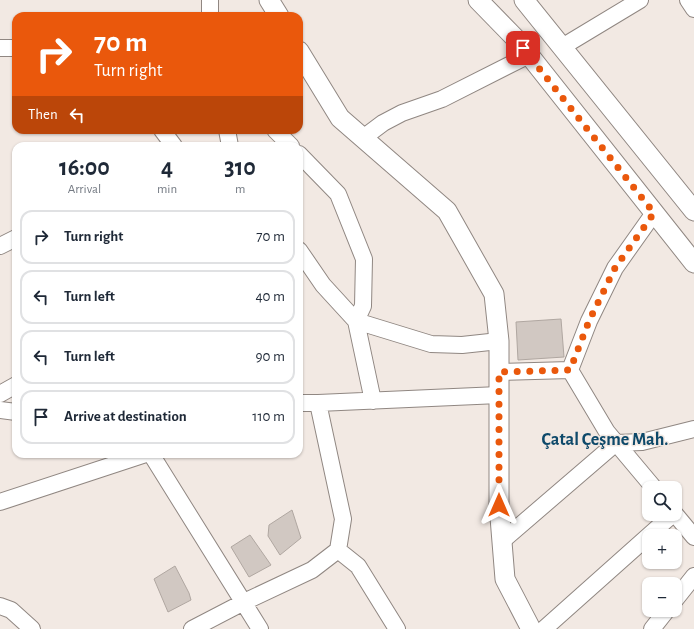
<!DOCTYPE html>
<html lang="en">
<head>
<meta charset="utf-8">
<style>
	:root { --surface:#fff; --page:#f2f2f3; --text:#1f2937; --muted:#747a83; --line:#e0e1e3 }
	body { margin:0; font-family:"Alegreya Sans",sans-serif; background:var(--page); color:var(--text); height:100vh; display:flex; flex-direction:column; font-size:15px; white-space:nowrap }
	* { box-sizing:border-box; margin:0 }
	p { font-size:13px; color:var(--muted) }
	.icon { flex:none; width:22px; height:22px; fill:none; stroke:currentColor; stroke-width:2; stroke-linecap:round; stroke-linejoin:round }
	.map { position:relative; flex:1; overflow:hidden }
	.panel { position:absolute; left:12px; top:142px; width:291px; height:316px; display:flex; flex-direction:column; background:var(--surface); border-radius:12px; box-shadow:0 1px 3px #0004 }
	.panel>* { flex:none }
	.hud { position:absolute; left:12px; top:12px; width:291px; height:122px; border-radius:12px; box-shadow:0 1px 3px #0004; background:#ea580c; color:#fff; overflow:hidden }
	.buttons { position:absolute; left:642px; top:481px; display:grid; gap:8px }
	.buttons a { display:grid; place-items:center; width:40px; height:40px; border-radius:8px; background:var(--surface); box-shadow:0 1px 3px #0004; font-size:20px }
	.pin { position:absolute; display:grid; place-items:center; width:34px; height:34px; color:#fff; margin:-17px; border-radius:8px; box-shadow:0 2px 6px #0006 }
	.me { position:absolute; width:44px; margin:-22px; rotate:0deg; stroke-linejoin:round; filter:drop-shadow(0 0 3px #0008) }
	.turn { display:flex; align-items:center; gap:14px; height:84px; padding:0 16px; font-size:18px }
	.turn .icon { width:52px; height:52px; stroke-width:2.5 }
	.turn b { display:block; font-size:28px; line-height:34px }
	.then { display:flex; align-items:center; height:38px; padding:0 16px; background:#0003; gap:8px; font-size:15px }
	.eta { display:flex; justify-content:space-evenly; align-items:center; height:68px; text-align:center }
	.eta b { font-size:24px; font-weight:600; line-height:28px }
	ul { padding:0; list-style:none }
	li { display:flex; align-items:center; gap:12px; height:54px; margin:0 8px 6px; padding:0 8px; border:2px solid var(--line); border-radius:12px }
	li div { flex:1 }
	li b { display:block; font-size:15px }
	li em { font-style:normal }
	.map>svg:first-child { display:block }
	.building { fill:#d1c8c2; stroke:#b0a7a1 }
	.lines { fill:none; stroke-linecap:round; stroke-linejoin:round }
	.minor-casing { stroke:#908782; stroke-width:18 }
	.tertiary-casing { stroke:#908782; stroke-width:21 }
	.minor { stroke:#fff; stroke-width:16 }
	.tertiary { stroke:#fff; stroke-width:19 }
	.route { stroke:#ea580c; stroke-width:7; stroke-dasharray:0 12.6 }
	.labels { text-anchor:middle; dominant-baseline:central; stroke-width:3; stroke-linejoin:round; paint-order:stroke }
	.district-label { font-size:18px; font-weight:bold; fill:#0e496a; stroke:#f2e9e3 }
</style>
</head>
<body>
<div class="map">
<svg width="694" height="629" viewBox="0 0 694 629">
	<rect width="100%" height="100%" fill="#f2e9e3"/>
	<path class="building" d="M561,319L564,357L518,360L516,322Z
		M292,510L301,538L280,555L268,536L269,525Z
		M250,535L271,565L249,577L231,547Z
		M175,566L189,593L191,600L168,612L154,579Z"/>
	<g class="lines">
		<defs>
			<path id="minor" d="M210,0V16
				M688,0L694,9
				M562,47L640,0
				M0,48H16
				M162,130L174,146
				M227,130L230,146
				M275,130L291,146
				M363,138L383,123L402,113L442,99L529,55
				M299,154L338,194L364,259L363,306L356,321L431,344L462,345L499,341
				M0,246L16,238
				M299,250L323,285L356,321L373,401
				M570,370L589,321L615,268L654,213
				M499,372L570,370L607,432L654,488
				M0,394L16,385
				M299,403H318L499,395
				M0,410L16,412
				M151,454L260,629
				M0,502L146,454
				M675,514L694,537
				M502,541L616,443L642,442L694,429
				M338,550L358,566L397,629
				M675,600L694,576
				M0,606L11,610L32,629
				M192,629L244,602L312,570L338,550L343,519L318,403
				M544,629L673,514
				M652,629L667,610"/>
			<path id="tertiary" d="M269,0L279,16
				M478,0L518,41L694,263
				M524,0L694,211
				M299,51L340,118L447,211L494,294L499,341V505L505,579L531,629"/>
		</defs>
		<use href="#minor" class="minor-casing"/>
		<use href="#tertiary" class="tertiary-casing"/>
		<use href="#minor" class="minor"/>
		<use href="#tertiary" class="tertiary"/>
	</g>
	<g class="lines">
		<path class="route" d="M499,505V372L570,370L589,321L615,268L654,213L523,48"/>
	</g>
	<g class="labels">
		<g class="district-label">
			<text x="605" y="440">Çatal Çeşme Mah.</text>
		</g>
	</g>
</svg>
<div class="buttons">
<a><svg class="icon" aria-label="search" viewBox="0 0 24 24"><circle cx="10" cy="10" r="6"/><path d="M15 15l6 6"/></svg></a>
<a>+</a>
<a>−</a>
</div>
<div class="pin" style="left:523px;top:48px;background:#d93025"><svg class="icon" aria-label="arrive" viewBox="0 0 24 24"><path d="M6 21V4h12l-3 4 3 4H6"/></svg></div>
<svg class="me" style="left:499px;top:505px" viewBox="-20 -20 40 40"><path d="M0-17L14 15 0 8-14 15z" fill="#ea580c" stroke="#fff" stroke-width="4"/></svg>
<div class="hud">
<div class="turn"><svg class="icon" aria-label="right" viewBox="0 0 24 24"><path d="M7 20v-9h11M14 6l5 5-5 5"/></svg><div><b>70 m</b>Turn right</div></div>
<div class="then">Then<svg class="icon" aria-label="left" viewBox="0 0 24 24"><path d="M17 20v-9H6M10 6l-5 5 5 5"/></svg></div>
</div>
<section class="panel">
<div class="eta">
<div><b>16:00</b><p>Arrival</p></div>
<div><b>4</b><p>min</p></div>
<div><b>310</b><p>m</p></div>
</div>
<ul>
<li><svg class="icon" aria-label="right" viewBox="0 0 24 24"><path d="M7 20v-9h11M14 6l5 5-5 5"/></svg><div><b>Turn right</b></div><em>70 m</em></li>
<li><svg class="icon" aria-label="left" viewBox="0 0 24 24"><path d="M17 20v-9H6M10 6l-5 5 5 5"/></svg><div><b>Turn left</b></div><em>40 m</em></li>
<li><svg class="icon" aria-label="left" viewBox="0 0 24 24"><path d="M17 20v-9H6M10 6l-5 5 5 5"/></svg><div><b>Turn left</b></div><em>90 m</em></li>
<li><svg class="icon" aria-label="arrive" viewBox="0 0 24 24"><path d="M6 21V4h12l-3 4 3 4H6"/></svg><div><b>Arrive at destination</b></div><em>110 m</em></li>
</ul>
</section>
</div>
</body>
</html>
